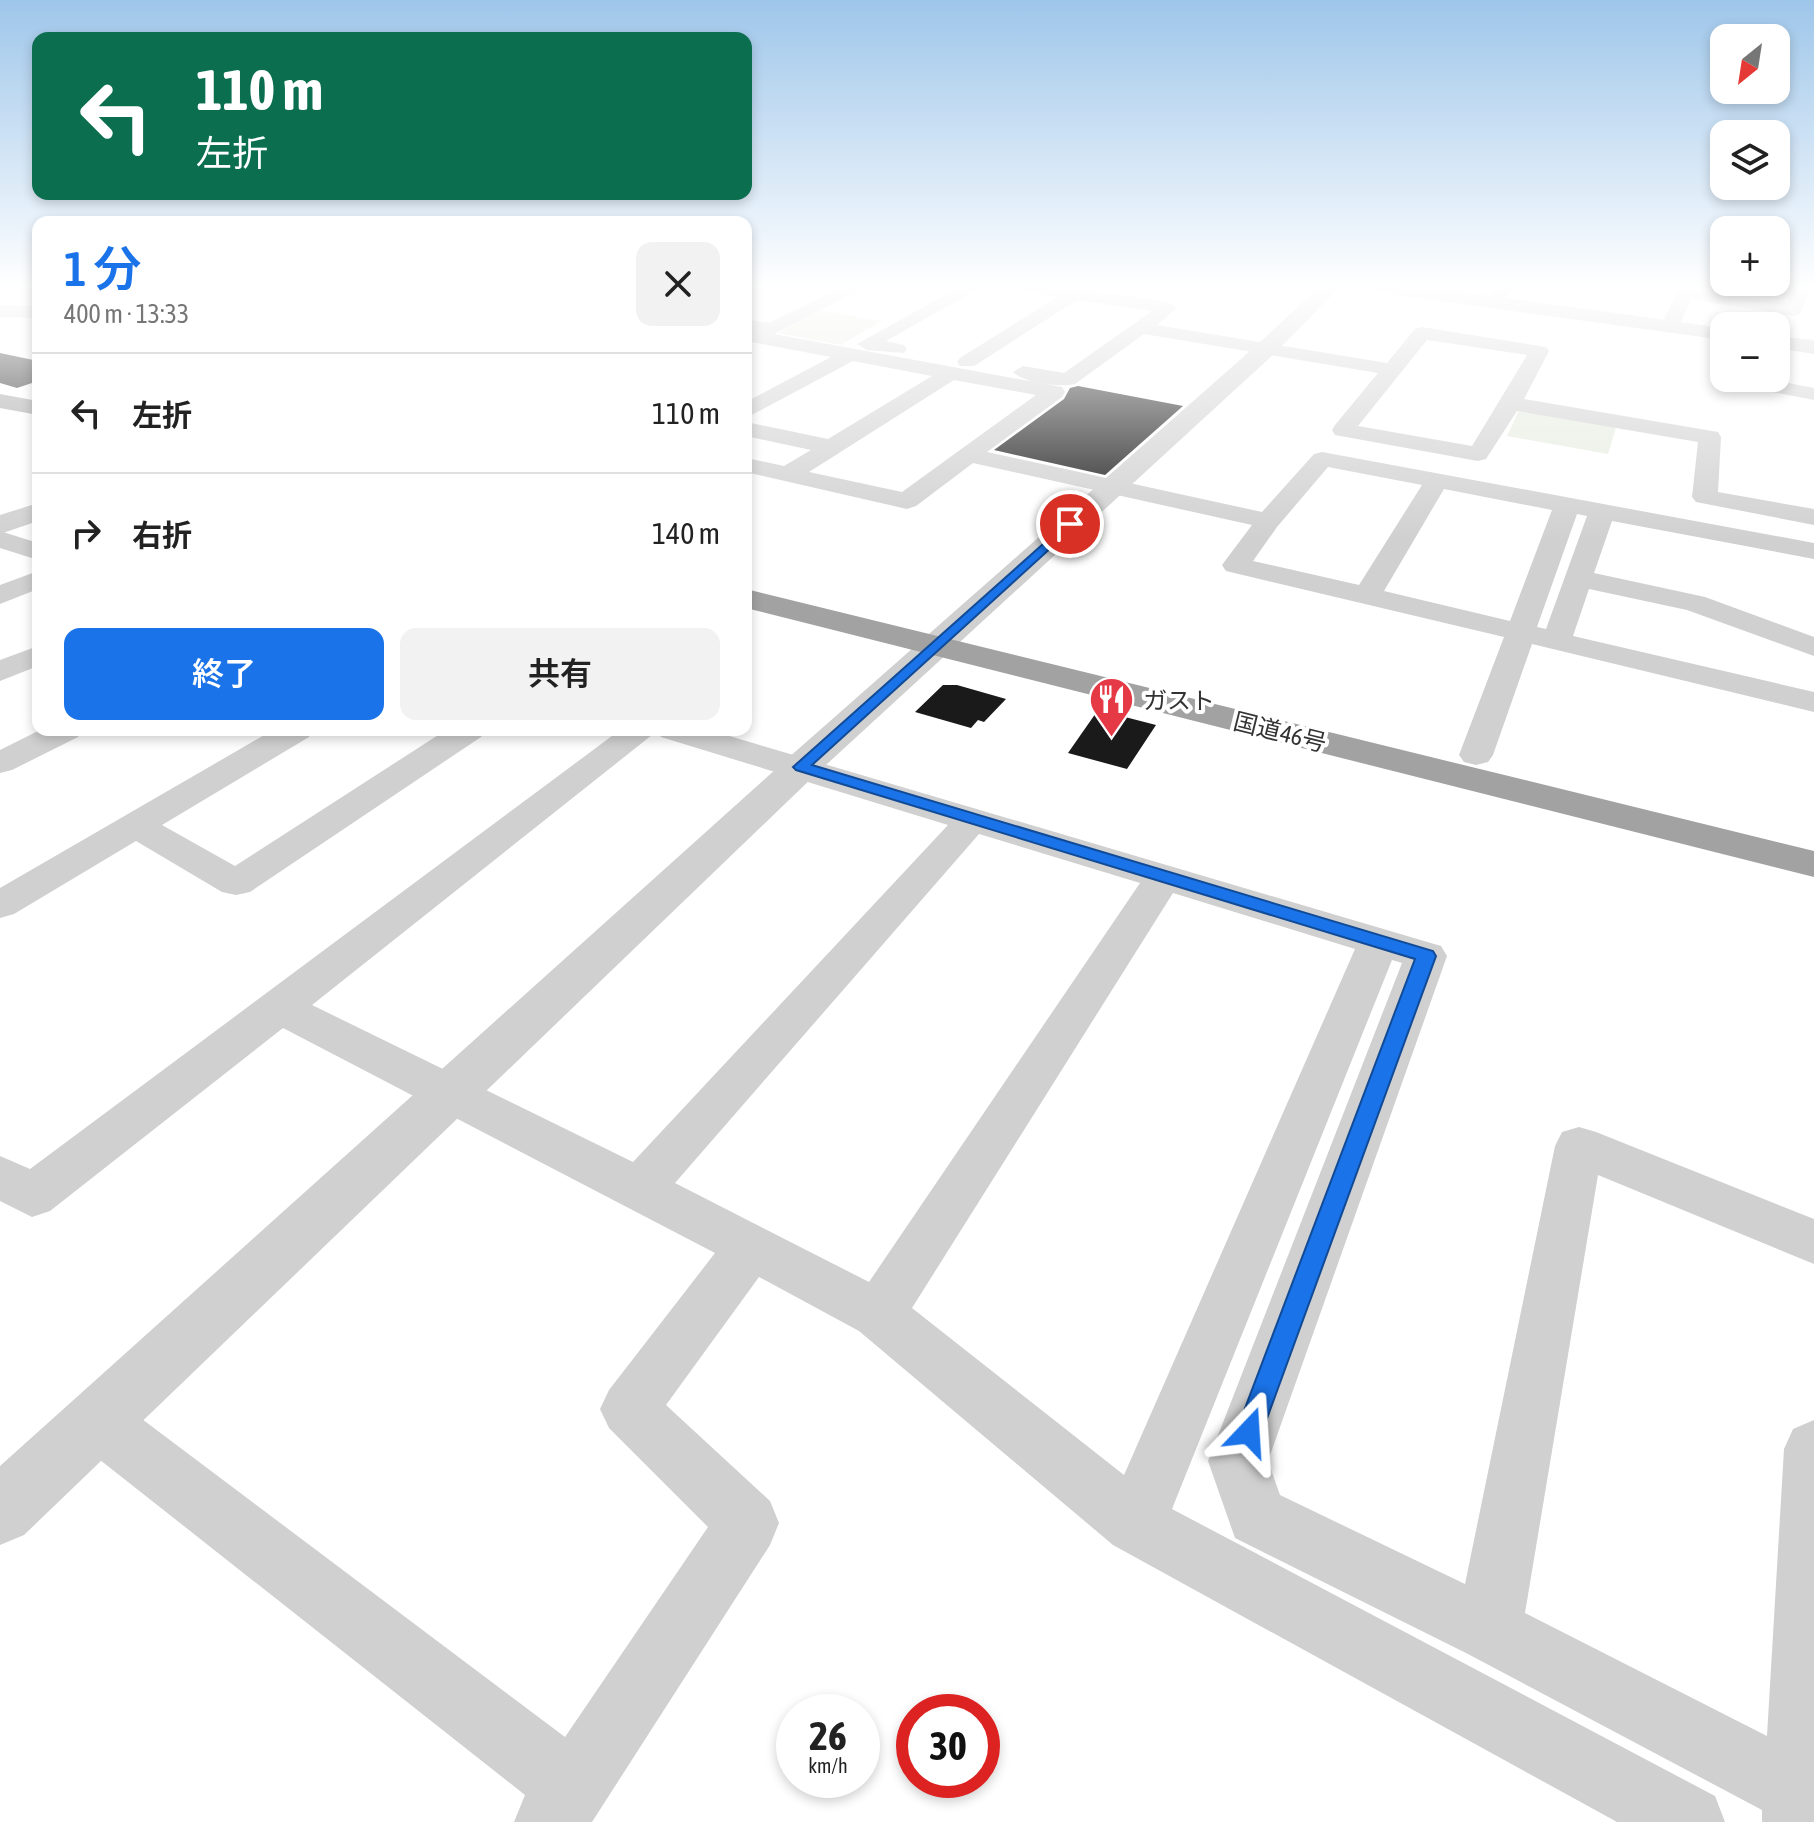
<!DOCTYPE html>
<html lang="ja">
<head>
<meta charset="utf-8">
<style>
	:root { --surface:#fff; --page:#f2f2f2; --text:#222; --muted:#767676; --line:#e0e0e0; --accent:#1a73e8 }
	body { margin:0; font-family:"Asap Condensed","Noto Sans JP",sans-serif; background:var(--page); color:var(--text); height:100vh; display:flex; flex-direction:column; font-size:30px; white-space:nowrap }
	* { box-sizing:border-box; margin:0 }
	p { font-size:26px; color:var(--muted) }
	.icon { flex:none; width:44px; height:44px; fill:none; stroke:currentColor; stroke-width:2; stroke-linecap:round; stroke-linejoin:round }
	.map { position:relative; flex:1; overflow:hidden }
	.details { position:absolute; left:32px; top:216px; width:720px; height:520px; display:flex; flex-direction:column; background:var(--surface); border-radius:16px; box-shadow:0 4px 12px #0003 }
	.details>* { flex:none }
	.hud { position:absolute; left:32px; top:32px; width:720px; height:168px; border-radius:16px; box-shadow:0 4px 12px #0003; background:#0b6e4f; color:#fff; overflow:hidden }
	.needle { width:52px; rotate:210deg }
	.fabs { position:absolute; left:1710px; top:24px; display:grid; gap:16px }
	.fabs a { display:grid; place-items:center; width:80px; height:80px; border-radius:16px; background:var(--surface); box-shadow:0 4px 12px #0003; font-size:40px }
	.speed { position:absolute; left:776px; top:1694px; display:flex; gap:16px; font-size:40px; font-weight:700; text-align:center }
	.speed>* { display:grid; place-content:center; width:104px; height:104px; border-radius:50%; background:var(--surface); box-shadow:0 4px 12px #0003; line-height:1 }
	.speed small { font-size:20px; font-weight:400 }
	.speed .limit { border:12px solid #d22; background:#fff; color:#111 }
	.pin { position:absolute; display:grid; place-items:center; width:68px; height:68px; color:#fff; margin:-34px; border:4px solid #fff; border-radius:50%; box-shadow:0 2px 8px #0007 }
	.me { position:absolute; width:88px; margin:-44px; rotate:20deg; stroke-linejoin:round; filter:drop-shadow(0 0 6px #0008) }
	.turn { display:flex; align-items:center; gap:28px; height:168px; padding:0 32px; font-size:36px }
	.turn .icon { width:104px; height:104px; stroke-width:2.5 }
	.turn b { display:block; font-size:56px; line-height:68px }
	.round { display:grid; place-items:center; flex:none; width:84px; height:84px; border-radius:16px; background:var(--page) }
	.head { display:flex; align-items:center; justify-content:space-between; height:136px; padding:0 32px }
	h1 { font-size:48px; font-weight:600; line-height:60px; color:var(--accent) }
	.action { display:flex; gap:16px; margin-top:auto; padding:16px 32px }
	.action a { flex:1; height:92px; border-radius:16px; background:var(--accent); color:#fff; font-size:32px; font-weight:600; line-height:92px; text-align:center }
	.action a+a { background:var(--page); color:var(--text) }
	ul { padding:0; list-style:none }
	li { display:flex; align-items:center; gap:24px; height:120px; padding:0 32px; border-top:2px solid var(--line) }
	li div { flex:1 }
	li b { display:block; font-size:30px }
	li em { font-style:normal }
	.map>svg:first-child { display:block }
	.green { fill:#e6ecdf }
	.building { fill:#1a1a1a }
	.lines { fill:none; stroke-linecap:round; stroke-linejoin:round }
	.minor { fill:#d0d0d0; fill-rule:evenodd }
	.tertiary { fill:#d0d0d0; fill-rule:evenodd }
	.trunk { fill:#a2a2a2; fill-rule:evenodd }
	.route { fill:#1a73e8; stroke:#114b97; stroke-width:2 }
	.labels { text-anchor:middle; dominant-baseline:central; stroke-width:8; stroke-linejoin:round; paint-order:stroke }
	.poi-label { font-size:24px; fill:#333; stroke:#fff; text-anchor:start }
	.street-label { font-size:24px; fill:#333; stroke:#fff }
</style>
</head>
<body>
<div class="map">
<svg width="1814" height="1822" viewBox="0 0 1814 1822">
	<rect width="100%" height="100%" fill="#fff"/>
	<path class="green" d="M820,310L881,321L841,345L778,333Z
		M1520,408L1617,424L1608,454L1507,436Z"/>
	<path class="building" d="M0,353L38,361V381L17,388L0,383Z
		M1078,386L1183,406L1105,475L994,450L1064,399L1070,388Z
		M943,685H957L1006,699L984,722L978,720L971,728L915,712Z
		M1098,710L1156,725L1127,769L1068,753Z"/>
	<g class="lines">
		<path class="minor" d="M746,286H764L746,295Z
			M845,286H868L774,334L1062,387L1065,392L1062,397L987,452L1262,512L1314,454L1322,452L1814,543V559L1612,521L1594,573L1705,597L1814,637V656L1687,610L1589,589L1573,636L1814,692V712L1532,644L1493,755L1488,762L1476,765L1464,762L1459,755L1504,637L1226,571L1222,565L1252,525L973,463L916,506L907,509L746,472V458L784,466L811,450L746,436V422L828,439L932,376L853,361L746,418V402L831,357L746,341V319L769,323ZM954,380L1036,395L902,492L809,472ZM1328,467L1422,485L1359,585L1253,561L1277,527ZM1444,489L1552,510L1510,621L1384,591ZM1577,514L1587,516L1546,629L1537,627Z
			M961,286H983L886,341L904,345L907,349L904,353L867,350L857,344Z
			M1013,286H1058L1168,302L1177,308L1157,325L1387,363L1415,329L1422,327L1546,347L1549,351L1524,399L1718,432L1721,437L1718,492L1814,509V525L1696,502L1692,497L1698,442L1517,411L1486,459L1478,461L1335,435L1332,430L1335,425L1378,373L1144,334L1075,384C1061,388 1023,383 1013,372L1023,366L1064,373L1152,311L1077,300L974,366H960L957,362L960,358L1057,297L1022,291ZM1427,340L1527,355L1472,446L1358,426Z
			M1497,286H1515L1499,306H1487L1484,302Z
			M1794,286H1812L1800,314L1793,316L1691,299L1677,331L1670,333L1660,327L1679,289L1787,303Z
			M0,305L38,306V318L0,317Z
			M1724,373V378H1762L1814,388V400L1721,382L1718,378Z
			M0,531L38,543V560L0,548Z
			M38,571V589L0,604V585Z
			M38,646V666L0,681V660Z
			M40,730H83L78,737L12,770L0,773V750Z
			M273,730H314L309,737L162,825L235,866L446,730H486L481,737L250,892L236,895L222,892L136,841L14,914L0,918V888Z
			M620,730H709L1441,946L1447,956L1268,1461L1280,1495L1465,1584L1555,1146L1562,1132L1579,1127L1596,1132L1814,1219V1264L1598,1175L1525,1613L1767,1736L1784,1449L1793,1429L1814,1420V1822H1762V1810L1466,1653L1235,1538L1208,1461L1402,963L1392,960L1172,1509L1715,1796L1725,1822H1617L1113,1545L859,1331L759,1277L666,1405L770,1501L779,1523L770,1545L592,1822H514L525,1795L76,1441L68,1421L76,1401L97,1393L118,1401L565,1737L708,1527L609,1428L600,1409L609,1390L715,1253L283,1028L50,1211L32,1217L0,1201V1156L30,1169ZM657,731L661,737L948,825L633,1162L312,1005ZM979,834L1140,883L869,1282L675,1183ZM1173,893L1355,949L1124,1475L912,1308Z"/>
		<path class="tertiary" d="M1320,286H1341L1274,354L815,775L24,1535L0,1545V1466L787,759L1258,344Z
			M1366,286H1419L1724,328V340L1376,292Z
			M1776,336L1814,340V354L1776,348Z
			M38,503V521L0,534V515Z"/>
		<path class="trunk" d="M0,394L38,401V415L0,408Z
			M746,589L1814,851V877L746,608Z"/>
	</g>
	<linearGradient id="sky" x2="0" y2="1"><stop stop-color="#9ec6ea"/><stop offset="0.53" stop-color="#fff"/><stop offset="1" stop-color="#fff" stop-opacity="0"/></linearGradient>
	<rect width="1814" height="541" fill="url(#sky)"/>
	<path class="route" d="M1070,520L1076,524L1075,526L812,765L1433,951L1436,956L1262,1432L1258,1441L1249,1444L1240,1441L1236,1432L1415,959L796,770L793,767Z"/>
	<defs>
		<symbol id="restaurant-pin" viewBox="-11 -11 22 30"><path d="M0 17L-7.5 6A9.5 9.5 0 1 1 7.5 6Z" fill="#e63946" stroke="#fff"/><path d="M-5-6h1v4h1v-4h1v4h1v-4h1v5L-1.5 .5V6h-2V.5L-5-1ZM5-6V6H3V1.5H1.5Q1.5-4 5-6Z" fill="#fff"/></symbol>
	</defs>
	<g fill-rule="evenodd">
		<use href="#restaurant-pin" x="1086" y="674" width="51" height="69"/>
	</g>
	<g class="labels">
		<g class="poi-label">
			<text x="1143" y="700">ガスト</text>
		</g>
		<g class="street-label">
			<text transform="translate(1280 732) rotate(14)">国道46号</text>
		</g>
	</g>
</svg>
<div class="fabs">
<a><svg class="needle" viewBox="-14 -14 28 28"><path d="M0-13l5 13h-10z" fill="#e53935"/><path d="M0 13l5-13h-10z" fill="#767676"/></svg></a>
<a><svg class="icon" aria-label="layers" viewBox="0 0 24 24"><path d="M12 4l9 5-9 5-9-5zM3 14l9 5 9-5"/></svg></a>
<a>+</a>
<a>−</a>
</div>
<div class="speed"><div>26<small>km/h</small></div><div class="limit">30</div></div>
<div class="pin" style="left:1070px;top:524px;background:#d93025"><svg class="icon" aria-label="arrive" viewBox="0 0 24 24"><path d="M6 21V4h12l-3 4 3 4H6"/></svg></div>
<svg class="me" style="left:1249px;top:1432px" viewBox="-20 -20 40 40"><path d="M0-17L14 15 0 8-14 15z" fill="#1a73e8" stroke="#fff" stroke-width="4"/></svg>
<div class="hud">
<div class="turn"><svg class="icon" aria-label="left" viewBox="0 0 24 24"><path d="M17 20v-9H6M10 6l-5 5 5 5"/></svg><div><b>110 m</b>左折</div></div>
</div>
<section class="details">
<div class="head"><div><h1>1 分</h1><p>400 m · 13:33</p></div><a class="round"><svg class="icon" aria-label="close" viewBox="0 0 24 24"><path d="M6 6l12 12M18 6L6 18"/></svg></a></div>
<ul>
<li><svg class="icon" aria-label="left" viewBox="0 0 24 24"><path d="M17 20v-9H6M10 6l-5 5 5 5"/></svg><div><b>左折</b></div><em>110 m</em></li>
<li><svg class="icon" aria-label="right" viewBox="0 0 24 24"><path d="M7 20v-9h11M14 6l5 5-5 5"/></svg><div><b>右折</b></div><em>140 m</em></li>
</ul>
<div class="action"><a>終了</a><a>共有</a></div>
</section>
</div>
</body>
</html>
